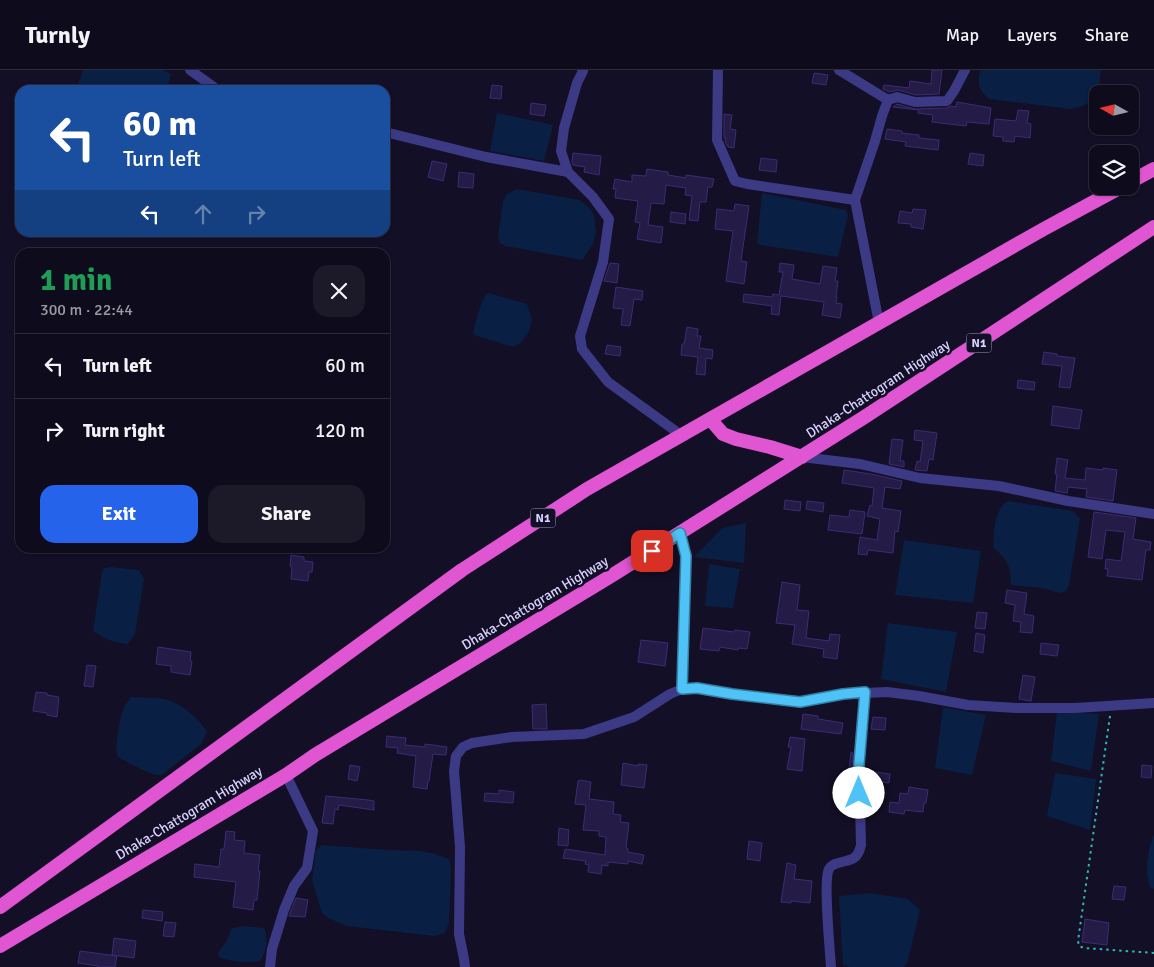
<!DOCTYPE html>
<html lang="en">
<head>
<meta charset="utf-8">
<style>
	:root { --surface:#0e0b1c; --page:#1c1929; --text:#f1f3f6; --muted:#9b9ba3; --line:#2e2b3b; --accent:#2563eb }
	body { margin:0; font-family:Signika,sans-serif; background:var(--page); color:var(--text); height:100vh; display:flex; flex-direction:column; font-size:19px; white-space:nowrap }
	* { box-sizing:border-box; margin:0 }
	p { font-size:16px; color:var(--muted) }
	.icon { flex:none; width:28px; height:28px; fill:none; stroke:currentColor; stroke-width:2; stroke-linecap:round; stroke-linejoin:round }
	.map { position:relative; flex:1; overflow:hidden }
	.panel { position:absolute; left:15px; top:178px; width:375px; height:305px; display:flex; flex-direction:column; background:var(--surface); border-radius:15px; box-shadow:0 1px 4px #0004,0 0 0 1px var(--line) }
	.panel>* { flex:none }
	.hud { position:absolute; left:15px; top:15px; width:375px; height:152px; border-radius:15px; box-shadow:0 1px 4px #0004,0 0 0 1px var(--line); background:#1a4fa0; color:#fff; overflow:hidden }
	.needle { width:32px; rotate:278deg }
	.fabs { position:absolute; left:1089px; top:15px; display:grid; gap:10px }
	.fabs a { display:grid; place-items:center; width:50px; height:50px; border-radius:10px; background:var(--surface); box-shadow:0 1px 4px #0004,0 0 0 1px var(--line); font-size:25px }
	.pin { position:absolute; display:grid; place-items:center; width:42px; height:42px; color:#fff; margin:-21px; border-radius:10px; box-shadow:0 2px 8px #0006 }
	.me { position:absolute; width:55px; margin:-28px; rotate:0deg; stroke-linejoin:round; filter:drop-shadow(0 0 4px #0008) }
	.turn { display:flex; align-items:center; gap:18px; height:105px; padding:0 25px; font-size:22px }
	.turn .icon { width:65px; height:65px; stroke-width:2.5 }
	.turn b { display:block; font-size:35px; line-height:42px }
	.lanes { display:flex; align-items:center; height:48px; padding:0 25px; background:#0003; justify-content:center; gap:25px; direction:ltr }
	.lanes .off { opacity:.35 }
	.round { display:grid; place-items:center; flex:none; width:52px; height:52px; border-radius:15px; background:var(--page) }
	.overview { display:flex; align-items:center; justify-content:space-between; height:85px; padding:0 25px }
	h1 { font-size:30px; font-weight:700; line-height:38px; color:#1e9e55 }
	.primary-button { display:flex; gap:10px; margin-top:auto; padding:10px 25px }
	.primary-button a { flex:1; height:58px; border-radius:15px; background:var(--accent); color:#fff; font-size:20px; font-weight:700; line-height:58px; text-align:center }
	.primary-button a+a { background:var(--page); color:var(--text) }
	ul { padding:0; list-style:none }
	li { display:flex; align-items:center; gap:15px; height:65px; padding:0 25px; border-top:1px solid var(--line) }
	li div { flex:1 }
	li b { display:block; font-size:19px }
	li em { font-style:normal }
	header { display:flex; align-items:center; gap:30px; box-sizing:border-box; height:70px; padding:0 25px; background:var(--surface); border-bottom:1px solid var(--line) }
	header strong { font-size:24px }
	nav { display:flex; gap:28px; margin-inline-start:auto; font-size:18px }
	.map>svg:first-child { display:block }
	.water { fill:#0a1f44 }
	.building { fill:#241b47; stroke:#3b2d73 }
	.lines { fill:none; stroke-linecap:round; stroke-linejoin:round }
	.path { stroke:#2fb8b0; stroke-width:2; stroke-dasharray:2.5 4; stroke-linecap:butt }
	.minor { stroke:#3d3a85; stroke-width:10 }
	.trunk { stroke:#e055d1; stroke-width:14 }
	.route-casing { stroke:#337fa1; stroke-width:12 }
	.route { stroke:#4fc3f7; stroke-width:9 }
	.labels { text-anchor:middle; dominant-baseline:central; stroke-width:5; stroke-linejoin:round; paint-order:stroke }
	.shield { fill:#130f26; stroke:#9e99be; stroke-width:1 }
	.shield-label { font-size:12px; font-weight:bold; fill:#d9d4ff }
	.street-label { font-size:14px; fill:#d9d4ff; stroke:#130f26 }
</style>
</head>
<body>
<header>
<strong>Turnly</strong>
<nav><a>Map</a><a>Layers</a><a>Share</a></nav>
</header>
<div class="map">
<svg width="1154" height="897" viewBox="0 0 1154 897">
	<rect width="100%" height="100%" fill="#130f26"/>
	<path class="water" d="M83,0H163L171,4L167,20H76Z
		M980,0H1101L1099,16L1095,29L1083,36L1071,39L989,29C977,18 978,15 980,0Z
		M497,43L553,55L544,91L490,81Z
		M517,119L580,130L589,138L594,145L596,161L593,174L582,190L505,176L500,173L498,167L503,131L507,124Z
		M762,123L846,140L848,145L838,187L760,175L757,173Z
		M488,223L527,234L532,250L529,261L521,273L515,276H509L474,265L473,262C476,252 481,229 488,223Z
		M1008,431L1073,441L1078,446L1080,449L1069,515L1066,521L1060,523L1043,518L1011,515C1010,494 1008,491 993,477C995,461 993,440 1008,431Z
		M746,453L744,493L694,487L722,458Z
		M904,470L981,481L973,533L895,525Z
		M709,494L740,499L733,538L705,536Z
		M111,497L139,500L144,509L135,564L128,574C117,574 103,568 93,561L102,502L104,498Z
		M888,553L957,562L946,622L881,609Z
		M132,627C142,628 154,627 164,629C181,633 198,647 207,662L201,674L162,705C152,707 128,692 118,687L116,681C118,664 119,637 132,627Z
		M943,637L986,645L972,705L935,698Z
		M1057,642L1099,644L1091,701L1051,691Z
		M1055,703L1096,709L1090,760L1047,746Z
		M1154,764V819L1150,817C1144,802 1148,778 1154,764Z
		M322,775L388,780L420,781L432,783L449,789L451,797L449,852L445,863L434,866L347,856L328,848L322,843L312,811L316,780Z
		M870,823L908,829L920,840L907,894L903,897H850L843,895L839,826Z
		M242,856L264,858C269,867 266,883 260,891C249,893 228,892 219,887L218,883L226,872L232,858Z"/>
	<path class="building" d="M932,0H942L939,24L916,25L898,20L889,22L883,19L884,15L909,18L910,11L931,14Z
		M814,3L828,5L826,15L812,13Z
		M492,15L502,16L501,29L490,28Z
		M957,32L991,38L989,54L967,52L966,56L932,52L933,45L918,43L919,40L893,37L897,34L915,39L947,38L951,36L956,37Z
		M531,33L546,35L544,46L530,44Z
		M1018,40L1029,41L1027,53L1031,54L1030,68L1015,66L1014,72L1003,71V67L993,66L995,49L1016,51Z
		M724,44L732,45L730,59L736,60L734,78L728,77L725,72L726,68H724Z
		M887,59L902,61V63L919,65V68L939,70L938,80L905,76L906,72L885,69Z
		M573,83L601,86L599,105L584,102L585,97L573,95L572,92Z
		M970,83L984,85L983,96L968,94Z
		M761,88L777,90L776,102L759,100Z
		M432,91L447,94L443,111L428,107Z
		M647,99L668,102V105L686,108V105L714,109L712,117H708L706,132H700L698,151L689,150L692,126L685,125L686,118L666,115L664,134L651,133L648,155L663,157L661,173L637,169L640,153L635,152L638,131L615,128L616,119H613L615,109L632,112V105L646,106Z
		M459,102L474,104L473,118L458,117Z
		M735,134L749,136L741,191L747,192L744,214L726,211L733,161L715,159L717,139L734,141Z
		M913,139L926,140L923,159L911,157V154L898,153L900,141L912,143Z
		M671,142L686,144L685,154L670,152Z
		M610,193L619,194L617,213L604,211Z
		M780,193L794,195L792,209L820,214L823,196L837,198L835,211H838L836,227H837L836,233L842,234L840,248L822,245L824,232L781,226L779,245L771,244L772,236L743,232L744,224L772,227L773,224L779,225L783,202H779Z
		M616,217L643,221L642,230L634,229L630,256L621,255L623,239L613,238Z
		M687,257L698,259L697,266H701L699,278L713,280L712,289L706,288L705,305L696,304L698,287L681,285L682,274H684Z
		M607,275L621,277L620,286L605,284Z
		M1044,282L1057,284V286L1075,288L1070,318L1059,317L1062,296L1042,294Z
		M1018,310L1035,312L1034,320L1017,318Z
		M1053,336L1082,340L1079,359L1051,355Z
		M915,360L937,363L933,390L929,389L927,401L915,400L917,391L920,392L923,371L914,370Z
		M892,369L903,370L900,391H904V397L889,394Z
		M1057,388L1068,390L1065,408L1085,410L1086,398L1103,400V398L1117,400L1113,431L1086,427L1087,419L1068,417L1067,423L1055,421L1057,404H1055Z
		M844,400L871,404L902,411L900,419L885,417L882,438L901,441L898,462L895,461L893,483L868,480L867,485L858,484L860,467L877,470L880,449L867,446L870,435L872,436L874,418L842,413Z
		M785,430L801,432L800,441L784,439Z
		M807,431L824,433L823,442L806,439Z
		M850,440L865,442L862,464L828,460L830,445L849,447Z
		M1094,442L1136,448L1133,469L1151,472L1150,480H1146L1142,510L1107,506L1108,499H1105L1106,489L1121,491L1125,462L1106,460L1102,489L1088,487Z
		M291,485L304,487V491L313,492L312,502H309L308,511L291,509L292,497L290,496Z
		M782,512L800,515L797,540L809,541L806,568L829,571L830,564L840,565L837,589L823,587L824,579L792,574L795,555L776,553Z
		M1007,520L1027,523L1024,544L1034,546L1032,563L1020,562L1021,552L1013,551L1015,535L1005,533Z
		M977,542L987,543L985,559L975,558Z
		M703,558L734,562L735,560L750,562L747,579L739,578L738,580L720,577L719,581L700,579Z
		M976,563L985,565L983,583L974,581Z
		M641,570L668,573L665,596L638,592Z
		M1041,573L1059,575L1057,586L1040,584Z
		M158,577L191,582L190,591H192L190,605L171,602V596L156,594Z
		M87,595L96,596L93,617L84,616Z
		M1023,605L1035,607L1031,631L1019,629Z
		M36,622L47,623V625L59,627L57,647L47,645V643L33,641Z
		M546,634L547,659H533L532,635Z
		M803,644L818,646V649L843,653L841,664L801,659Z
		M873,647L886,648L885,660L871,659Z
		M387,666L406,668L405,675L425,677V674L447,677L446,685L433,684L429,711H428L427,719L413,717L416,686L397,683L398,678L386,677Z
		M790,667L805,669L802,701L787,699L791,677H788Z
		M851,682L853,683V736L841,735L845,708L848,709Z
		M623,693L638,696V694L647,695L644,718L621,715Z
		M350,695L360,697L357,711L348,709Z
		M1142,695L1152,696L1151,708L1141,707Z
		M875,702L890,704L889,713L874,711Z
		M580,710L591,712L589,729L614,732L613,744L621,745L620,752L629,753L626,778L628,779V782L644,785L642,794L628,791V794L608,792V796L602,795L601,804L588,802L589,795L585,794L586,791L563,788L565,779L605,785L606,767L599,766V761L583,760L586,735L575,734L578,711Z
		M866,712L881,714L878,732L867,730Z
		M909,717L928,720L926,733H924L923,742L905,740L904,744L889,742L890,732L899,733L900,723L908,724Z
		M499,720L514,722L513,733L484,731L485,723L499,724Z
		M326,726L368,730L374,731V740L339,735L338,740L335,739L333,754L322,753Z
		M559,758L569,760L568,776L558,775Z
		M226,761L235,762L234,770L245,771L244,783L260,785L258,801H260L257,830H254L253,840L233,837L236,812L194,807L195,794L219,797L221,779H224Z
		M749,771L762,773L760,791L747,789Z
		M787,793L796,795L794,809L812,811L810,833L791,831V833L781,832Z
		M1114,816L1126,817L1124,830L1112,829Z
		M296,828L308,830L305,847L289,846Z
		M143,840L163,842L162,851L142,848Z
		M1085,849L1109,853L1107,875L1082,872Z
		M165,852L176,853L174,867L163,866Z
		M114,868L136,871L134,888L112,885Z
		M80,881L117,886L115,897H98V896L78,893Z"/>
	<g class="lines">
		<path class="path" d="M1110,646L1078,871L1079,876L1084,878L1154,883"/>
		<path class="minor" d="M190,0L218,20
			M582,0L583,1L577,13L564,58L561,81L568,102L593,127L609,149L603,192L580,266L582,279L608,312L681,365
			M718,0L717,70L735,111L747,114L855,130L879,253
			M839,0L888,30
			M385,62L486,87L568,102
			M855,130L875,71L882,46L888,30L897,27L915,32L947,31L954,21L965,0
			M802,387L860,394L920,408L999,416L1068,431L1154,444
			M679,463L686,486L682,619
			M270,897L272,879L284,840L294,816L307,798L313,761L286,705
			M465,897L464,889L459,864L460,777L454,701L456,686L463,677L472,673L512,667L584,664L634,647L670,624L682,619L697,618L733,624L800,632L843,624L887,622L919,626L968,635L1016,638H1075L1154,633
			M831,897C830,880 823,810 829,799C831,795 832,796 835,794C850,789 857,792 861,775L859,694L865,623"/>
		<path class="trunk" d="M1130,112L1154,99
			M710,349L723,364L736,369L770,377L802,387
			M0,837L462,500L587,419L1042,160L1123,116
			M0,876L286,705L315,685L611,506L863,348L1154,157"/>
	</g>
	<g class="lines">
		<defs>
			<path id="route" d="M652,481L680,463L686,486L682,619L697,618L732,624L800,632L843,624L865,622L859,694V723"/>
		</defs>
		<use href="#route" class="route-casing"/>
		<use href="#route" class="route"/>
	</g>
	<g class="labels">
		<g class="shield">
			<rect x="966.5" y="263.5" width="25" height="19" rx="4"/>
			<rect x="530.5" y="438.5" width="25" height="19" rx="4"/>
		</g>
		<g class="shield-label">
			<text x="979" y="273">N1</text>
			<text x="543" y="448">N1</text>
		</g>
		<g class="street-label">
			<text transform="translate(878 319) rotate(-33)">Dhaka-Chattogram Highway</text>
			<text transform="translate(535 533) rotate(-31)">Dhaka-Chattogram Highway</text>
			<text transform="translate(189 743) rotate(-31)">Dhaka-Chattogram Highway</text>
		</g>
	</g>
</svg>
<div class="fabs">
<a><svg class="needle" viewBox="-14 -14 28 28"><path d="M0-13l5 13h-10z" fill="#e53935"/><path d="M0 13l5-13h-10z" fill="#9b9ba3"/></svg></a>
<a><svg class="icon" aria-label="layers" viewBox="0 0 24 24"><path d="M12 4l9 5-9 5-9-5zM3 14l9 5 9-5"/></svg></a>
</div>
<div class="pin" style="left:652px;top:481px;background:#d93025"><svg class="icon" aria-label="arrive" viewBox="0 0 24 24"><path d="M6 21V4h12l-3 4 3 4H6"/></svg></div>
<svg class="me" style="left:859px;top:723px" viewBox="-20 -20 40 40"><circle r="19" fill="#fff"/><path d="M0-13L10 11 0 6-10 11z" fill="#4fc3f7"/></svg>
<div class="hud">
<div class="turn"><svg class="icon" aria-label="left" viewBox="0 0 24 24"><path d="M17 20v-9H6M10 6l-5 5 5 5"/></svg><div><b>60 m</b>Turn left</div></div>
<div class="lanes"><svg class="icon" aria-label="left" viewBox="0 0 24 24"><path d="M17 20v-9H6M10 6l-5 5 5 5"/></svg><svg class="icon off" aria-label="ahead" viewBox="0 0 24 24"><path d="M12 20V5M6 11l6-6 6 6"/></svg><svg class="icon off" aria-label="right" viewBox="0 0 24 24"><path d="M7 20v-9h11M14 6l5 5-5 5"/></svg></div>
</div>
<section class="panel">
<div class="overview"><div><h1>1 min</h1><p>300 m · 22:44</p></div><a class="round"><svg class="icon" aria-label="close" viewBox="0 0 24 24"><path d="M6 6l12 12M18 6L6 18"/></svg></a></div>
<ul>
<li><svg class="icon" aria-label="left" viewBox="0 0 24 24"><path d="M17 20v-9H6M10 6l-5 5 5 5"/></svg><div><b>Turn left</b></div><em>60 m</em></li>
<li><svg class="icon" aria-label="right" viewBox="0 0 24 24"><path d="M7 20v-9h11M14 6l5 5-5 5"/></svg><div><b>Turn right</b></div><em>120 m</em></li>
</ul>
<div class="primary-button"><a>Exit</a><a>Share</a></div>
</section>
</div>
</body>
</html>
